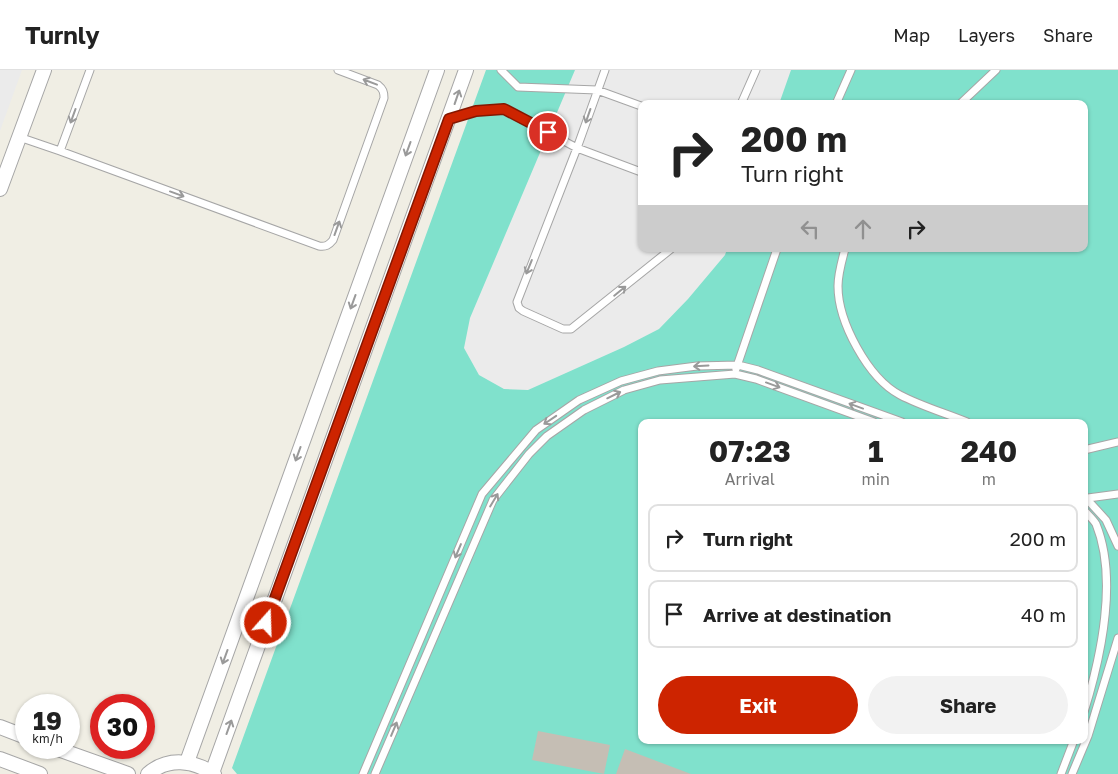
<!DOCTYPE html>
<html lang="en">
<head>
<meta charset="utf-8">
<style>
	:root { --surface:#fff; --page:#f2f2f2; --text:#222; --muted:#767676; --line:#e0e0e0; --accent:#cd2400 }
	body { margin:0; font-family:"Golos Text",sans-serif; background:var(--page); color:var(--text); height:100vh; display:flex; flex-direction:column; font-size:19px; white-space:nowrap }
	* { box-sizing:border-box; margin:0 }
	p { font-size:16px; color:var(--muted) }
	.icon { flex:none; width:28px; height:28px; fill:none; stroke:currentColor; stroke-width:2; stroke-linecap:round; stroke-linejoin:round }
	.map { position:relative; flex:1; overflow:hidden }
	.details { position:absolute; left:638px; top:349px; width:450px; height:325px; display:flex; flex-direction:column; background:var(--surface); border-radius:10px; box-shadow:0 1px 4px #0004 }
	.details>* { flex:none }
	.hud { position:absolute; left:638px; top:30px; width:450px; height:152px; border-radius:10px; box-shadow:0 1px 4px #0004; background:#fff; color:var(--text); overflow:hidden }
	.speed { position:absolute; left:15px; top:624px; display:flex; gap:10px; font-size:25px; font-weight:700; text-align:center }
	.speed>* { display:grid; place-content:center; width:65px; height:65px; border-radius:50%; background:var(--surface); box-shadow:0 1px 4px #0004; line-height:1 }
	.speed small { font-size:12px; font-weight:400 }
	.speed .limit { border:8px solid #d22; background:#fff; color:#111 }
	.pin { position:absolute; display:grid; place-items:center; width:42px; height:42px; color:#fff; margin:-21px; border:2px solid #fff; border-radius:50%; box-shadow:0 1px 5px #0007 }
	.me { position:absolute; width:55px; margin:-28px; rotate:20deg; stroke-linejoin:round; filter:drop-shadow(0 0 4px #0008) }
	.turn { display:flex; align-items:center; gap:18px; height:105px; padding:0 20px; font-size:22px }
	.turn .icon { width:65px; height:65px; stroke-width:2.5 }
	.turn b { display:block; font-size:35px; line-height:42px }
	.lanes { display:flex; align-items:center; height:48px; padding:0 20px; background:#0003; justify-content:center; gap:25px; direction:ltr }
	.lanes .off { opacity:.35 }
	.eta { display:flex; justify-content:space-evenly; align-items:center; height:85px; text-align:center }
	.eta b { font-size:30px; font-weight:700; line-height:35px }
	.action { display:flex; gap:10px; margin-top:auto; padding:10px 20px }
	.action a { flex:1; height:58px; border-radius:30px; background:var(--accent); color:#fff; font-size:20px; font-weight:700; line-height:58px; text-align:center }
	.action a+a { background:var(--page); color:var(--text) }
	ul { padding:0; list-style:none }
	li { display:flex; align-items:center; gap:15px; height:68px; margin:0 10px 8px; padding:0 10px; border:2px solid var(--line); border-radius:10px }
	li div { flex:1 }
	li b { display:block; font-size:19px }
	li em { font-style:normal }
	header { display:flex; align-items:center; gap:30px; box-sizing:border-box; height:70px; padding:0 25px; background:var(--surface); border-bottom:1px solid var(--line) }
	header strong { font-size:24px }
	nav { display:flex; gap:28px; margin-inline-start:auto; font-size:18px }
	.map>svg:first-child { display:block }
	.pitch { fill:#80e1cc; fill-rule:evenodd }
	.parking { fill:#ebebeb }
	.building { fill:#c5beb4 }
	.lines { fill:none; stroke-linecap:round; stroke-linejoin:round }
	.service-casing { stroke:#a6a6a6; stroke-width:9 }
	.minor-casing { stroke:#a6a6a6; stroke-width:16 }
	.service { stroke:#fff; stroke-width:7 }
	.minor { stroke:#fff; stroke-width:14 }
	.oneway { stroke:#9a9a9a }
	.route-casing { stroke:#851700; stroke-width:12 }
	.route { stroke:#cd2400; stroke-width:9 }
</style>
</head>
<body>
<header>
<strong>Turnly</strong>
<nav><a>Map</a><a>Layers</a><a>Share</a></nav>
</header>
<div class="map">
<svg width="1118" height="704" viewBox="0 0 1118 704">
	<rect width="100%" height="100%" fill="#f0eee4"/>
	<path class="pitch" d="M486,0H1118V704H237L232,698ZM641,34H1084V179H641ZM641,352H1084V670H641Z"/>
	<path class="parking" d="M0,0H22L0,61Z
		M575,0H791L779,34H641V179H727L725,185L688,229L659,259L624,277L528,320L504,319L479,305L464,278L470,248Z"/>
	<path class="building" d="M538,661L610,675L604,704L532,690Z
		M625,679L691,704H616Z"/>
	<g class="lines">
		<defs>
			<path id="service" d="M90,0L60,81L319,176C326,177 329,175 333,170L384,28C384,22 383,19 378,15L338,0
				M501,0L518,17L597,20L641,36
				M605,0L577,78L517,232L519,238L523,241L563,259H571L671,179
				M741,34L756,0
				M836,34L851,0
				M960,34L996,0
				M449,49L477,41L504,39L577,78L641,102
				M19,67L60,81
				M845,179C842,190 838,204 838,216C838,252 868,308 900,325C921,336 945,343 967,352
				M736,299L777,179
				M1084,380L1118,372
				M1084,426L1106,450L1118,476
				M1088,428L1118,424
				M1084,440C1088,445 1093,449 1096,454C1118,508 1101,587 1084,642
				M363,704L482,424L536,360L579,330L621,311L658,301L697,296L738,295L758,300L902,352
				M375,704L493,430L529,384L547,366L584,340L624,320L660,310L735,304L756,309L874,352
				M1061,704L1074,670
				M1072,704L1088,666L1118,568"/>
			<path id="minor" d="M0,119L44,0
				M0,657L26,667
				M55,678L128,704
				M0,689L40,704
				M187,692L437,0
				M212,703L466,0
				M148,704C168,687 193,690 214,704"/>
		</defs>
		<use href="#service" class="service-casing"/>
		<use href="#minor" class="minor-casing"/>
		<use href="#service" class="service"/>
		<use href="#minor" class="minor"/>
	</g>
	<defs><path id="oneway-shaft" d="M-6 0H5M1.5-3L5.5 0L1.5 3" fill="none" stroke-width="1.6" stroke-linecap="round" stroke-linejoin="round" transform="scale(1.25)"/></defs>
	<g class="oneway">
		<use href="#oneway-shaft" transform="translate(370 12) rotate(-159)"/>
		<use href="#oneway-shaft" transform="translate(457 27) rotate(-71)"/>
		<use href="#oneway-shaft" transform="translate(73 46) rotate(110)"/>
		<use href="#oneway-shaft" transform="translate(588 46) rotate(109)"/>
		<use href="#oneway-shaft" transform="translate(408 79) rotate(110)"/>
		<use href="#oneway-shaft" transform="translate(177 124) rotate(20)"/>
		<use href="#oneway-shaft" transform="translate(337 158) rotate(-70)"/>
		<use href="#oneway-shaft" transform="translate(529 197) rotate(112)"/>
		<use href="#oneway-shaft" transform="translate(620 221) rotate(-39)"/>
		<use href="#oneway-shaft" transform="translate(353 232) rotate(110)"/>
		<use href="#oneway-shaft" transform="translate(701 296) rotate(177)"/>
		<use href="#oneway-shaft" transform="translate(773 315) rotate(20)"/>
		<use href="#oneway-shaft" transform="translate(614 325) rotate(-26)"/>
		<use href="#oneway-shaft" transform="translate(856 336) rotate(-160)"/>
		<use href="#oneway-shaft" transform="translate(550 350) rotate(146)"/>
		<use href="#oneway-shaft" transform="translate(298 384) rotate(110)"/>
		<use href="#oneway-shaft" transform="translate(494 430) rotate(-59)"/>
		<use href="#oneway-shaft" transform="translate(458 481) rotate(113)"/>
		<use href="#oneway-shaft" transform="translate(225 587) rotate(110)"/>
		<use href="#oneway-shaft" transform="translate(229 657) rotate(-70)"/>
		<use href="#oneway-shaft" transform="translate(394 659) rotate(-67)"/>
	</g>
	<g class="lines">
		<defs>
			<path id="route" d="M266,553L449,49L476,41L504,39L548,62"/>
		</defs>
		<use href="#route" class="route-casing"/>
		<use href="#route" class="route"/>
	</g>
</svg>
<div class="speed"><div>19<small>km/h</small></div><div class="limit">30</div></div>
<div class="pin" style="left:548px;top:62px;background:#d93025"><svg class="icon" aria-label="arrive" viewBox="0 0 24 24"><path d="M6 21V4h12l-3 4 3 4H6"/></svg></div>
<svg class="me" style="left:266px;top:553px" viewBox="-20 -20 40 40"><circle r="17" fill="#cd2400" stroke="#fff" stroke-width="3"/><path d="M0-11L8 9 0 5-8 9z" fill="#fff"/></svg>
<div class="hud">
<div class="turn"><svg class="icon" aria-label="right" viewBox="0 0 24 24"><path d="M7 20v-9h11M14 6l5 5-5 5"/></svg><div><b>200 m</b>Turn right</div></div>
<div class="lanes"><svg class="icon off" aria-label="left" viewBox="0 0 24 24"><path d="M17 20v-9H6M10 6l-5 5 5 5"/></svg><svg class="icon off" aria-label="ahead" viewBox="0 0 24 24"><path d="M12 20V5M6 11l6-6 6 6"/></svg><svg class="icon" aria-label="right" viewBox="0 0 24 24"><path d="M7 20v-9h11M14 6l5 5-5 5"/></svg></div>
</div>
<section class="details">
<div class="eta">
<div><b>07:23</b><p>Arrival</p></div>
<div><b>1</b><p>min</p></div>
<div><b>240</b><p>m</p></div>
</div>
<ul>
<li><svg class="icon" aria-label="right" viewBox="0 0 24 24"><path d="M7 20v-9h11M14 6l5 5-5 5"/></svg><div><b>Turn right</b></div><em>200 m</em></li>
<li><svg class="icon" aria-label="arrive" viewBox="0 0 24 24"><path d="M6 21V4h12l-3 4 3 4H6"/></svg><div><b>Arrive at destination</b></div><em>40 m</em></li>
</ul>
<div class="action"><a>Exit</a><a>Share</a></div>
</section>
</div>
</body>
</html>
